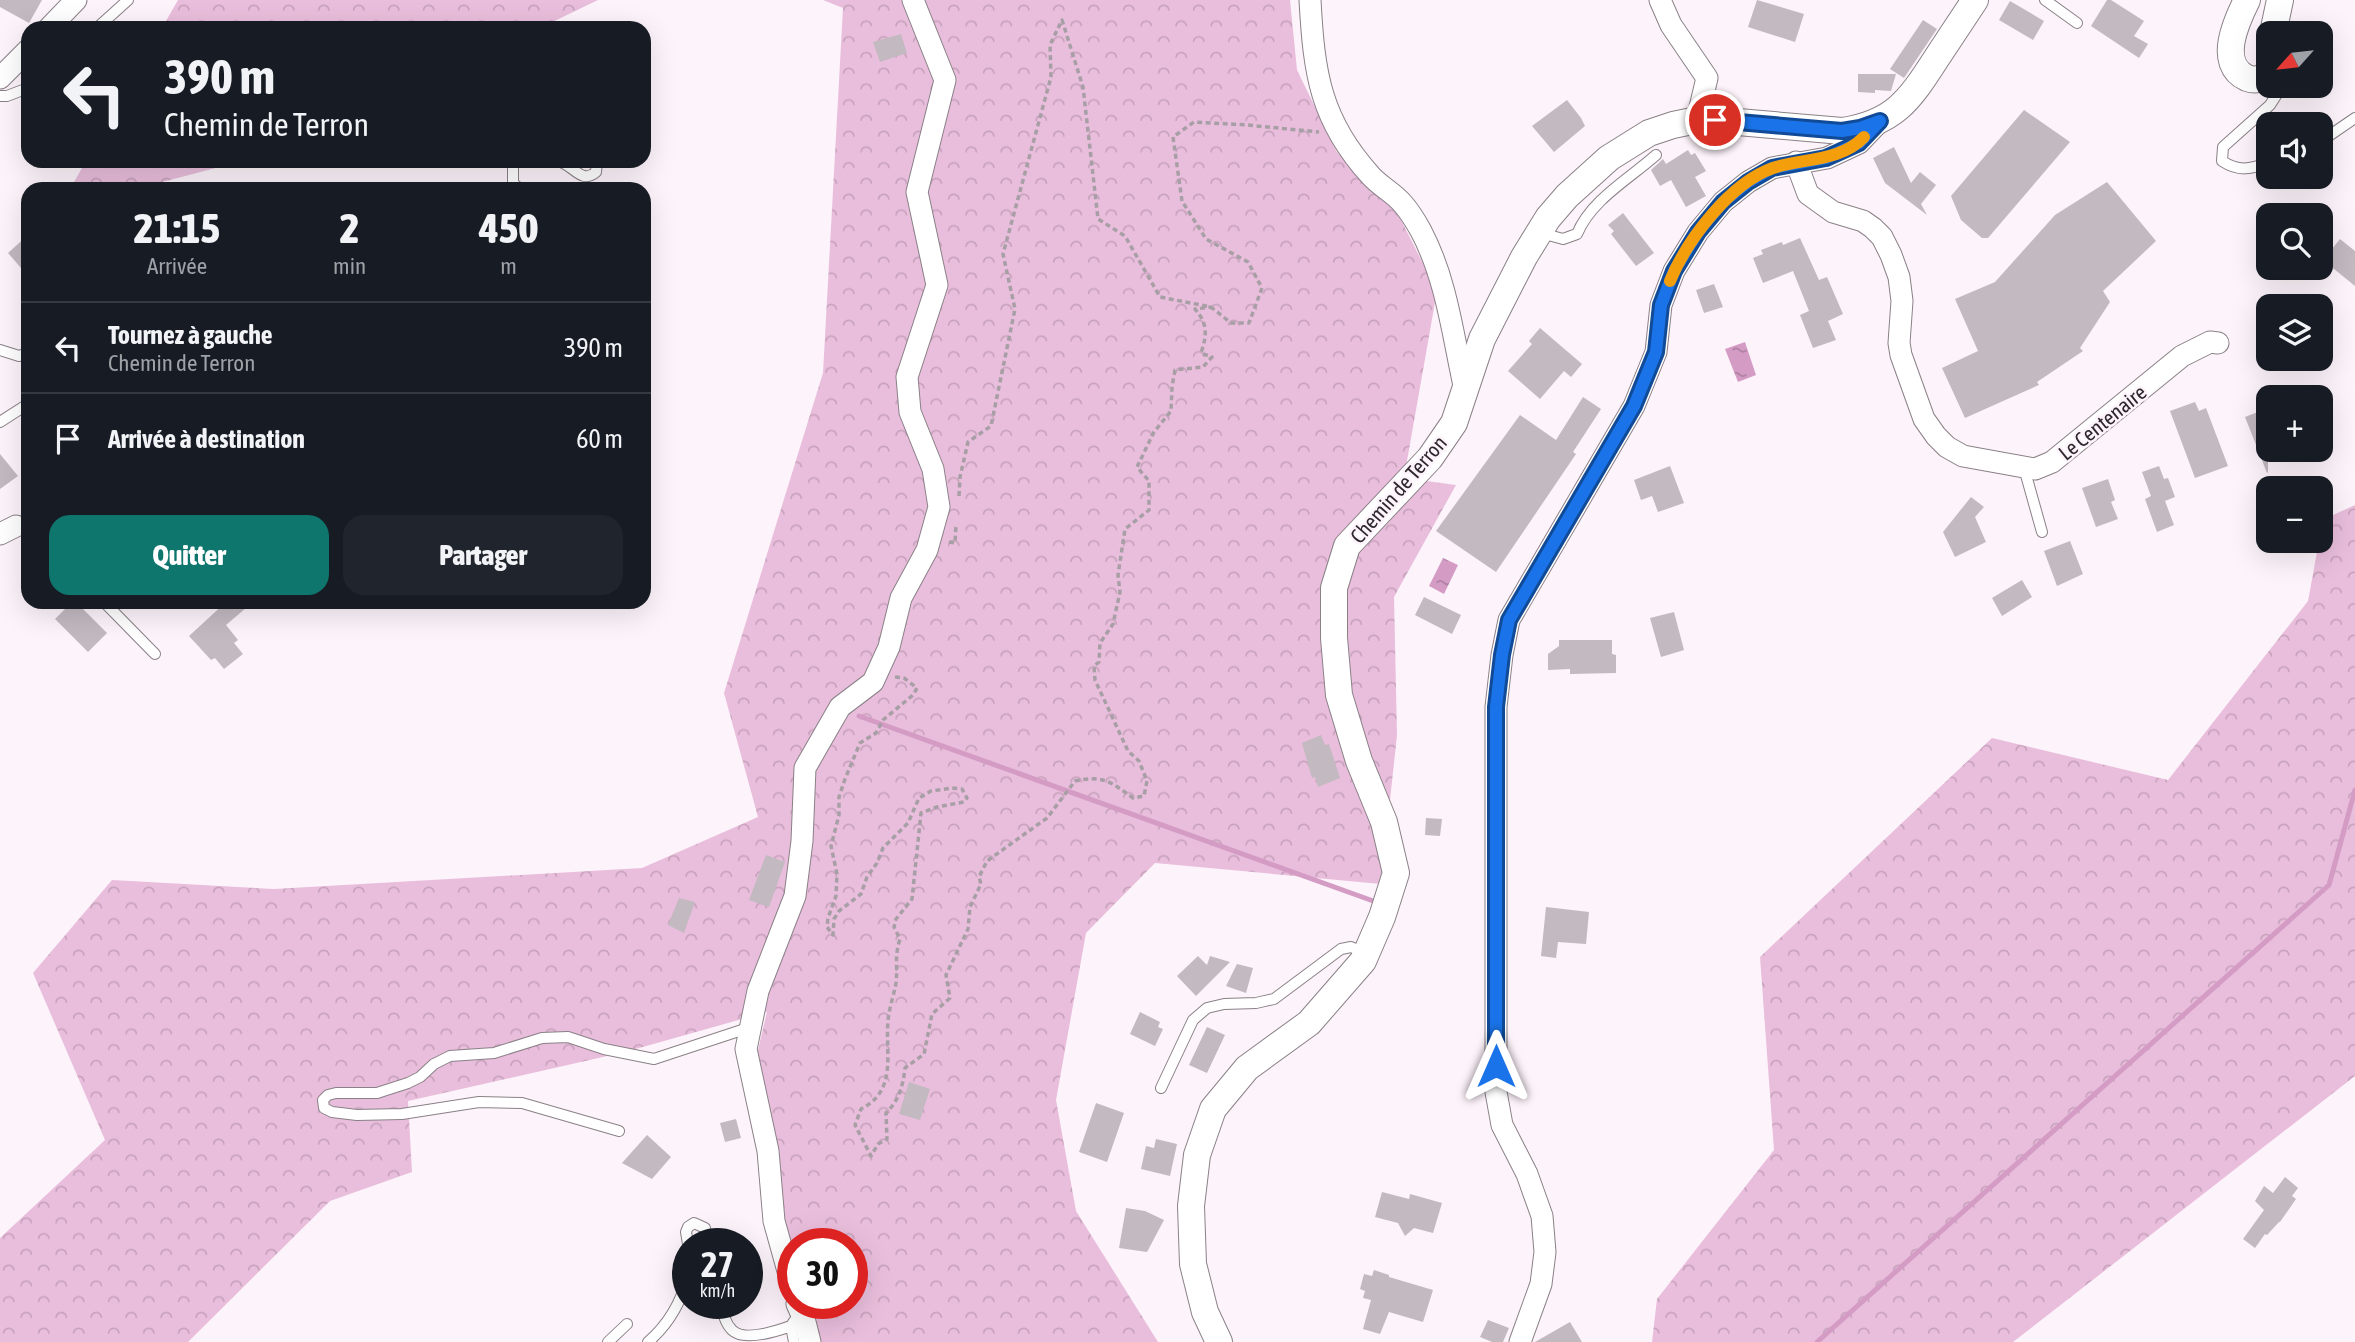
<!DOCTYPE html>
<html lang="fr">
<head>
<meta charset="utf-8">
<style>
	:root { --surface:#171b24; --page:#20242c; --text:#f1f3f6; --muted:#9ea1a6; --line:#363941; --accent:#0f766e }
	body { margin:0; font-family:"Asap Condensed",sans-serif; background:var(--page); color:var(--text); height:100vh; display:flex; flex-direction:column; font-size:26px; white-space:nowrap }
	* { box-sizing:border-box; margin:0 }
	p { font-size:23px; color:var(--muted) }
	.icon { flex:none; width:38px; height:38px; fill:none; stroke:currentColor; stroke-width:2; stroke-linecap:round; stroke-linejoin:round }
	.map { position:relative; flex:1; overflow:hidden }
	.sheet { position:absolute; left:21px; top:182px; width:630px; height:427px; display:flex; flex-direction:column; background:var(--surface); border-radius:21px; box-shadow:0 7px 28px #0002 }
	.sheet>* { flex:none }
	.guide { position:absolute; left:21px; top:21px; width:630px; height:147px; border-radius:21px; box-shadow:0 7px 28px #0002; background:#171b24; color:var(--text); overflow:hidden }
	.needle { width:46px; rotate:243deg }
	.controls { position:absolute; left:2256px; top:21px; display:grid; gap:14px }
	.controls a { display:grid; place-items:center; width:77px; height:77px; border-radius:14px; background:var(--surface); box-shadow:0 7px 28px #0002; font-size:35px }
	.speed { position:absolute; left:672px; top:1228px; display:flex; gap:14px; font-size:35px; font-weight:700; text-align:center }
	.speed>* { display:grid; place-content:center; width:91px; height:91px; border-radius:50%; background:var(--surface); box-shadow:0 7px 28px #0002; line-height:1 }
	.speed small { font-size:18px; font-weight:400 }
	.speed .limit { border:10px solid #d22; background:#fff; color:#111 }
	.pin { position:absolute; display:grid; place-items:center; width:60px; height:60px; color:#fff; margin:-30px; border:4px solid #fff; border-radius:50%; box-shadow:0 2px 7px #0007 }
	.me { position:absolute; width:77px; margin:-38px; rotate:0deg; stroke-linejoin:round; filter:drop-shadow(0 0 5px #0008) }
	.turn { display:flex; align-items:center; gap:24px; height:147px; padding:0 28px; font-size:32px }
	.turn .icon { width:91px; height:91px; stroke-width:2.5 }
	.turn b { display:block; font-size:49px; line-height:60px }
	.eta { display:flex; justify-content:space-evenly; align-items:center; height:119px; text-align:center }
	.eta b { font-size:42px; font-weight:800; line-height:49px }
	.button { display:flex; gap:14px; margin-top:auto; padding:14px 28px }
	.button a { flex:1; height:80px; border-radius:21px; background:var(--accent); color:#fff; font-size:28px; font-weight:800; line-height:80px; text-align:center }
	.button a+a { background:var(--page); color:var(--text) }
	ul { padding:0; list-style:none }
	li { display:flex; align-items:center; gap:21px; height:91px; padding:0 28px; border-top:2px solid var(--line) }
	li div { flex:1 }
	li b { display:block; font-size:26px }
	li em { font-style:normal }
	.map>svg:first-child { display:block }
	.forest { fill:url(#forest-crowns) }
	.water { fill:url(#water-ripples) }
	.lines { fill:none; stroke-linecap:round; stroke-linejoin:round }
	.stream { stroke:#d49cc5; stroke-width:5 }
	.building { fill:#c3b9c0 }
	.service-casing { stroke:#8a8187; stroke-width:12 }
	.minor-casing { stroke:#8a8187; stroke-width:23 }
	.tertiary-casing { stroke:#8a8187; stroke-width:28 }
	.path { stroke:#a79fa5; stroke-width:3.5; stroke-dasharray:5 3.5; stroke-linecap:butt }
	.service { stroke:#fff; stroke-width:10 }
	.minor { stroke:#fff; stroke-width:21 }
	.tertiary { stroke:#fff; stroke-width:26 }
	.route-casing { stroke:#114b97; stroke-width:18 }
	.route { stroke:#1a73e8; stroke-width:12 }
	.slow { stroke:#f59e0b; stroke-width:12 }
	.labels { text-anchor:middle; dominant-baseline:central; stroke-width:5; stroke-linejoin:round; paint-order:stroke }
	.street-label { font-size:21px; fill:#2c282b; stroke:#fdf3fa }
</style>
</head>
<body>
<div class="map">
<svg width="2355" height="1342" viewBox="0 0 2355 1342">
	<defs>
		<pattern id="forest-crowns" width="20" height="18" patternUnits="userSpaceOnUse" patternTransform="scale(1.75)"><rect width="20" height="18" fill="#e9bedc"/><path d="M2 6a3 3 0 1 1 6 0M12 15a3 3 0 1 1 6 0" fill="none" stroke="#c8a3bd"/></pattern>
		<pattern id="water-ripples" width="26" height="14" patternUnits="userSpaceOnUse" patternTransform="scale(1.75)"><rect width="26" height="14" fill="#d49cc5"/><path d="M2 4q2-2 4 0t4 0M15 11q2-2 4 0t4 0" fill="none" stroke="#ac7fa0"/></pattern>
	</defs>
	<rect width="100%" height="100%" fill="#fdf3fa"/>
	<path class="forest" d="M178,0H598L540,28H162Z
		M823,0H1290L1297,70L1337,152L1398,214L1437,291L1404,478L1456,485L1394,597L1397,735L1381,884L1155,863L1086,933L1056,1100L1076,1211L1158,1342H804L797,1304H852V1244H793V1274L757,1054L767,1012L625,1052L408,1101L412,1172L330,1201L188,1342H0V1238L105,1140L33,973L112,880L274,889L642,868L758,817L724,693L823,373L843,8Z
		M86,161H242L136,189H70Z
		M2355,505V1076L2013,1342H1652L1657,1299L1774,1150L1760,957L1992,738L2168,780L2308,601L2319,541H2320L2322,520Z"/>
	<path class="water" d="M1745,342L1756,375L1738,382L1725,349Z
		M1443,558L1458,565L1444,594L1429,586Z"/>
	<g class="lines">
		<path class="stream" d="M859,716L1376,902
			M1817,1342L2329,885L2355,790"/>
	</g>
	<path class="building" d="M0,0H42L29,23L0,7Z
		M1757,0L1804,14L1795,42L1748,27Z
		M2107,0H2111L2144,21L2134,36L2148,44L2139,58L2091,26Z
		M2010,1L2044,21L2033,40L1999,20Z
		M1923,20L1937,29L1904,78L1890,69Z
		M901,34L907,53L880,62L873,42Z
		M1858,74H1896L1891,91L1875,90V93L1858,92Z
		M1567,100L1581,118L1585,126L1554,152L1532,126Z
		M2024,110L2070,142L1988,238H1982L1961,220L1951,196Z
		M1894,147L1911,183L1920,172L1936,185L1921,204L1927,215L1885,183L1873,158Z
		M1688,150L1691,155L1695,153L1706,171L1695,177L1706,196L1686,207L1671,180L1660,186L1651,170L1663,159L1666,164Z
		M2107,182L2156,241L2103,291L2110,302L2080,348L2083,351L2037,382L2039,385L1965,418L1942,368L1978,351L1955,299L1995,282L2055,215Z
		M1623,213L1654,253L1636,266L1611,234L1614,231L1608,225Z
		M28,235V276L8,253Z
		M1800,238L1819,280L1827,277L1843,314L1828,321L1836,340L1813,348L1800,315L1809,311L1793,271L1763,283L1753,258L1763,254L1761,250L1782,242L1783,245Z
		M2340,239L2355,251V286L2323,260Z
		M1714,284L1723,307L1704,313L1696,290Z
		M1540,328L1582,364L1571,377L1564,371L1540,399L1508,371L1532,344L1529,341Z
		M1583,397L1601,409L1573,452L1576,454L1496,572L1436,531L1520,415L1556,440Z
		M2195,402L2199,411L2206,408L2228,466L2195,478L2170,411Z
		M2268,408V472L2267,473L2245,417Z
		M0,454L18,476L0,489Z
		M1670,466L1684,503L1658,512L1652,496L1641,500L1634,480Z
		M2159,466L2164,479L2168,478L2175,497L2165,501L2174,525L2157,532L2145,499L2151,496L2142,472Z
		M2108,479L2115,500L2111,502L2118,519L2096,527L2082,488Z
		M1971,497L1984,507L1975,517L1986,542L1955,557L1943,532Z
		M2070,541L2083,574L2057,586L2044,551Z
		M2022,580L2032,597L2002,616L1992,598Z
		M1424,597L1461,615L1452,634L1415,615Z
		M72,602H76L107,633L88,652L55,619Z
		M226,602H253L226,625L238,640L234,643L243,654L224,669L215,658L211,660L189,636Z
		M1674,612L1684,650L1661,657L1650,618Z
		M1559,640H1612V654L1616,655V673L1570,674V669L1548,670V654L1559,646Z
		M1321,735L1325,745L1329,744L1340,778L1318,787L1315,777L1312,778L1302,743Z
		M1426,818L1442,819L1440,836L1425,835Z
		M766,855L785,862L769,907L749,900Z
		M679,898L695,902L684,933L668,925Z
		M1546,907L1589,912L1586,944L1558,942L1556,958L1541,956Z
		M1198,956L1207,965L1210,956L1230,962L1196,996L1177,976Z
		M1237,964L1253,968L1246,993L1226,986Z
		M1140,1012L1160,1022L1158,1027L1163,1029L1155,1046L1130,1034Z
		M1207,1027L1225,1035L1207,1073L1189,1065Z
		M909,1082L930,1089L920,1120L899,1114Z
		M1096,1103L1124,1113L1107,1162L1079,1152Z
		M736,1119L741,1138L725,1142L720,1123Z
		M647,1135L671,1157L652,1179L622,1163Z
		M1156,1139L1177,1144L1170,1176L1141,1169L1146,1146L1154,1148Z
		M2285,1177L2298,1188L2292,1196L2296,1199L2280,1222H2279L2267,1235L2265,1234L2255,1248L2243,1239L2264,1210L2255,1201L2264,1186L2273,1193Z
		M1382,1192L1409,1199L1410,1194L1442,1203L1433,1233L1414,1228L1405,1236L1398,1223L1375,1217Z
		M1126,1208L1145,1211L1164,1220L1147,1252L1119,1248Z
		M1374,1270L1389,1275V1277L1433,1290L1423,1322L1389,1312L1380,1334L1363,1329L1371,1300L1363,1298L1365,1291L1360,1289L1364,1274L1372,1276Z
		M1488,1320L1509,1328L1503,1342H1492L1480,1337Z
		M1570,1322L1582,1342H1535Z"/>
	<g class="lines">
		<defs>
			<path id="service" d="M2045,0L2077,23
				M97,28L128,0
				M0,96H7L28,88
				M2320,142L2355,118
				M513,161V183L520,189
				M558,161C573,164 581,185 596,172L597,161
				M2268,163C2250,169 2239,172 2222,161L2223,147L2270,105L2279,91L2277,86
				M1541,233L1563,239L1577,234C1591,200 1629,179 1656,155
				M0,350L19,356L28,353
				M0,422L28,404
				M2024,468L2042,532
				M104,602L155,654
				M1161,1088L1193,1020L1207,1008L1224,1004L1256,1003L1274,999L1341,949L1351,947L1365,953
				M619,1131L522,1103L479,1102L402,1114L357,1115L332,1112L324,1108L323,1100L328,1095L336,1093H377L408,1083L420,1077L434,1064L450,1056L494,1053L542,1038L568,1037L604,1049L654,1059L751,1027
				M688,1244L686,1232L688,1227L694,1223L705,1228L708,1244
				M721,1304C723,1313 725,1323 732,1330C744,1342 777,1331 791,1326
				M608,1342L627,1324
				M648,1342C669,1324 681,1303 688,1276
				M794,1342L791,1326L794,1321"/>
			<path id="minor" d="M1310,0C1314,73 1320,120 1371,176C1381,187 1394,193 1403,204C1410,212 1416,222 1421,231C1447,280 1453,337 1465,390
				M1660,0L1671,25L1707,78L1697,120
				M49,28L76,0
				M0,78L28,50
				M1796,162L1808,194L1833,212L1863,221L1873,228L1882,237L1891,255L1899,277L1902,301L1899,343L1901,355L1924,419L1936,436L1947,447L1963,456L2035,469L2052,462L2182,356L2210,342L2218,343
				M0,534L16,526
				M793,1289L774,1221L768,1151L746,1049L758,991L795,896L802,841L805,768L840,707L873,682L889,647L901,598L927,550L939,507L933,469L910,412L907,377L937,285L917,192L945,80L913,0
				M797,1304L805,1322L810,1342
				M1520,1342L1541,1284L1545,1252L1542,1216L1527,1174L1502,1125L1496,1092V707L1502,655L1509,620L1634,406L1656,352L1661,305L1674,271L1698,232L1723,202L1748,182L1772,168L1827,158L1859,143L1879,122"/>
			<path id="tertiary" d="M2247,0C2237,20 2216,64 2247,78C2255,81 2263,79 2268,73
				M2273,33L2280,0
				M1219,1342L1205,1312L1193,1264L1191,1206L1197,1155L1213,1109L1247,1068L1309,1023L1363,961L1382,917L1396,873L1384,822L1359,761L1339,695L1334,638V588L1347,546L1430,458L1454,423L1482,339L1524,257L1548,218L1567,196L1609,158L1649,133L1673,125L1697,120H1715L1842,131C1894,123 1909,101 1936,59C1949,39 1962,20 1975,0"/>
		</defs>
		<use href="#service" class="service-casing"/>
		<use href="#minor" class="minor-casing"/>
		<use href="#tertiary" class="tertiary-casing"/>
		<path class="path" d="M959,496L960,477L968,442L991,426L1015,309L1003,254L1051,77L1050,45L1062,20L1083,87L1098,219L1125,236L1160,297L1211,307L1231,323H1249L1262,288L1248,262L1206,239L1182,201L1173,137L1194,122L1247,125L1319,132
			M949,542L955,543L956,524
			M895,677L904,678L917,688L913,695L883,720L876,733L860,743L845,779L839,797V815L831,846L837,874L836,896L828,918L827,927L833,935L834,919L839,911L861,894L867,877L877,863L883,848L908,823L919,798L931,791L952,788L962,789L967,798L964,802L937,807L921,813L912,899L896,919L894,927L900,939C894,958 898,965 896,983C894,995 889,1008 888,1021C885,1054 898,1090 861,1109L855,1125L871,1156L878,1144L887,1139L886,1113C899,1100 903,1086 905,1068L924,1054L932,1014L950,998L946,975L968,929L970,907L981,884L979,877L987,861L1047,818L1075,781C1104,775 1111,782 1133,798L1144,796L1147,781L1139,761L1128,751L1095,680L1094,666L1099,662L1100,643L1113,624L1120,592L1118,575L1125,529L1149,510V481L1137,467L1154,432L1171,411L1172,387L1175,370L1203,367L1212,357L1201,353C1207,335 1208,324 1195,309L1211,307"/>
		<use href="#service" class="service"/>
		<use href="#minor" class="minor"/>
		<use href="#tertiary" class="tertiary"/>
	</g>
	<g class="lines">
		<defs>
			<path id="route" d="M1496,1066V707L1502,655L1509,620L1634,406L1656,352L1661,305L1674,271L1698,232L1723,202L1748,182L1772,168L1826,158L1859,143L1880,121L1860,128L1842,131L1715,120"/>
		</defs>
		<use href="#route" class="route-casing"/>
		<use href="#route" class="route"/>
		<path class="slow" d="M1670,281C1687,240 1730,183 1773,168C1803,158 1840,162 1864,137"/>
	</g>
	<g class="labels">
		<g class="street-label">
			<text transform="translate(2102 422) rotate(-39)">Le Centenaire</text>
			<text transform="translate(1398 489) rotate(-49)">Chemin de Terron</text>
		</g>
	</g>
</svg>
<div class="controls">
<a><svg class="needle" viewBox="-14 -14 28 28"><path d="M0-13l5 13h-10z" fill="#e53935"/><path d="M0 13l5-13h-10z" fill="#9ea1a6"/></svg></a>
<a><svg class="icon" aria-label="sound" viewBox="0 0 24 24"><path d="M4 9h4l5-4v14l-5-4H4zM17 9q2 3 0 6"/></svg></a>
<a><svg class="icon" aria-label="search" viewBox="0 0 24 24"><circle cx="10" cy="10" r="6"/><path d="M15 15l6 6"/></svg></a>
<a><svg class="icon" aria-label="layers" viewBox="0 0 24 24"><path d="M12 4l9 5-9 5-9-5zM3 14l9 5 9-5"/></svg></a>
<a>+</a>
<a>−</a>
</div>
<div class="speed"><div>27<small>km/h</small></div><div class="limit">30</div></div>
<div class="pin" style="left:1715px;top:120px;background:#d93025"><svg class="icon" aria-label="arrive" viewBox="0 0 24 24"><path d="M6 21V4h12l-3 4 3 4H6"/></svg></div>
<svg class="me" style="left:1496px;top:1066px" viewBox="-20 -20 40 40"><path d="M0-17L14 15 0 8-14 15z" fill="#1a73e8" stroke="#fff" stroke-width="4"/></svg>
<div class="guide">
<div class="turn"><svg class="icon" aria-label="left" viewBox="0 0 24 24"><path d="M17 20v-9H6M10 6l-5 5 5 5"/></svg><div><b>390 m</b>Chemin de Terron</div></div>
</div>
<section class="sheet">
<div class="eta">
<div><b>21:15</b><p>Arrivée</p></div>
<div><b>2</b><p>min</p></div>
<div><b>450</b><p>m</p></div>
</div>
<ul>
<li><svg class="icon" aria-label="left" viewBox="0 0 24 24"><path d="M17 20v-9H6M10 6l-5 5 5 5"/></svg><div><b>Tournez à gauche</b><p>Chemin de Terron</p></div><em>390 m</em></li>
<li><svg class="icon" aria-label="arrive" viewBox="0 0 24 24"><path d="M6 21V4h12l-3 4 3 4H6"/></svg><div><b>Arrivée à destination</b></div><em>60 m</em></li>
</ul>
<div class="button"><a>Quitter</a><a>Partager</a></div>
</section>
</div>
</body>
</html>
